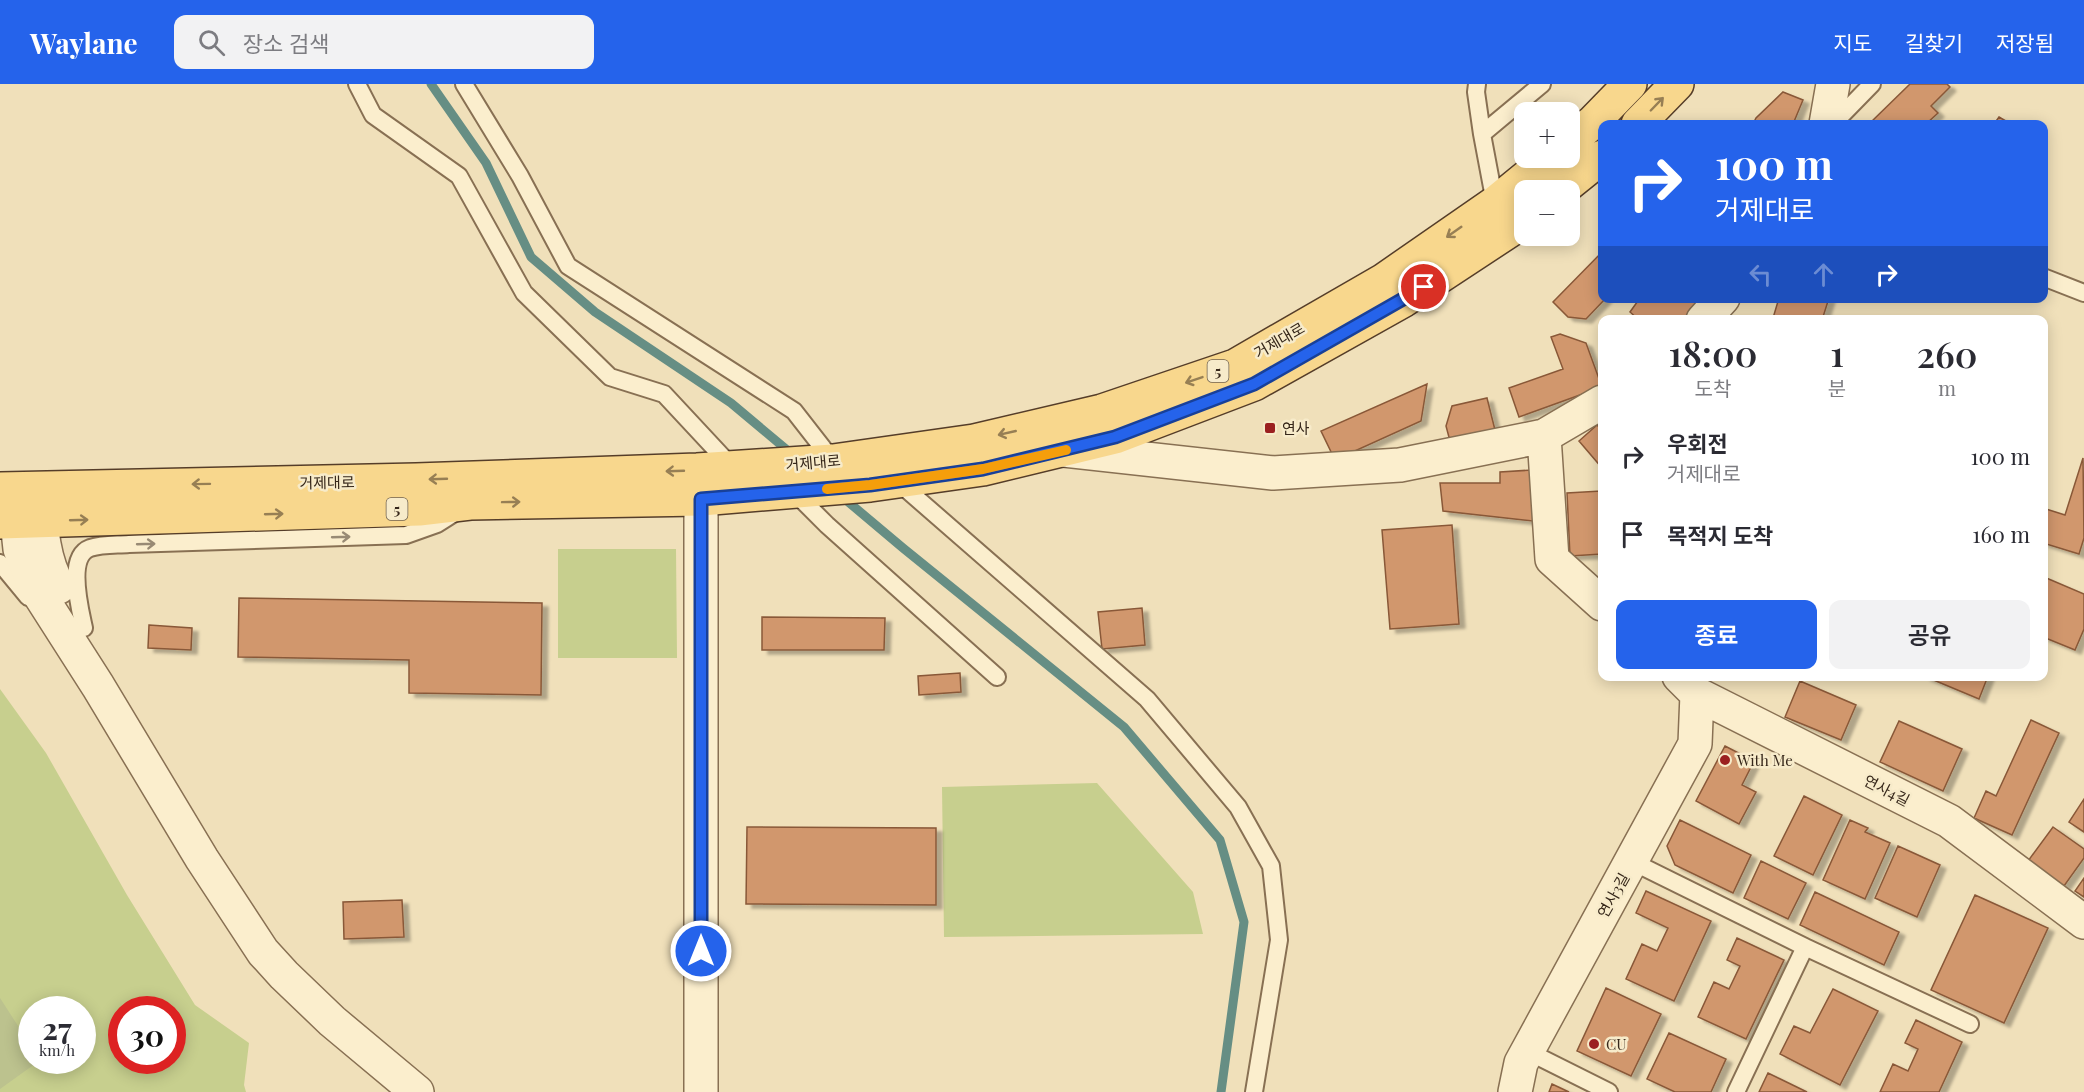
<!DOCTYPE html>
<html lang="ko">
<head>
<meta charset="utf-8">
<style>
	:root { --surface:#fff; --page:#f2f2f3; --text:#2b2b33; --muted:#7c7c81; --accent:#2563eb }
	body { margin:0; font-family:"Playfair Display","Noto Sans KR",serif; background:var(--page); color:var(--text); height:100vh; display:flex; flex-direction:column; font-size:22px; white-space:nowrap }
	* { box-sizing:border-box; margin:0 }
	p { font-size:20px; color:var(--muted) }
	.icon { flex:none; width:33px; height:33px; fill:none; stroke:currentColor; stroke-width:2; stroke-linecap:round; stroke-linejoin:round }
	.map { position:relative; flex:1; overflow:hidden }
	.panel { position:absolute; left:1598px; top:231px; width:450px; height:366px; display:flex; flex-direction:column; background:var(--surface); border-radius:12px; box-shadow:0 3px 15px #0003 }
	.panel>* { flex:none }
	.banner { position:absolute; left:1598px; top:36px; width:450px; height:183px; border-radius:12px; box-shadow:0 3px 15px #0003; background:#2563eb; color:#fff; overflow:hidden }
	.fabs { position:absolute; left:1514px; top:18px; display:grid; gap:12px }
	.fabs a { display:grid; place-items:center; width:66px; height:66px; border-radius:12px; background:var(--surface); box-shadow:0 3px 15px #0003; font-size:30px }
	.speed { position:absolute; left:18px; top:912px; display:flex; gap:12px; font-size:30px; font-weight:700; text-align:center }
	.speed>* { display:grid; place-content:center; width:78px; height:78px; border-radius:50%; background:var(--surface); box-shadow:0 3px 15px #0003; line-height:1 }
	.speed small { font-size:15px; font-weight:400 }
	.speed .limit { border:9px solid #d22; background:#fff; color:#111 }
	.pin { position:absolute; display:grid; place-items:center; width:51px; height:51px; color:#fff; margin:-26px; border:3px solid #fff; border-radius:50%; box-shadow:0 2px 6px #0007 }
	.me { position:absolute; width:66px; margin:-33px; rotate:0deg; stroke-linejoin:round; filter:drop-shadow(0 0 4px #0008) }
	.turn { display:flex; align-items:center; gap:21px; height:126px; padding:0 18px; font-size:27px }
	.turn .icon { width:78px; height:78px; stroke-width:2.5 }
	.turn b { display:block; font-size:42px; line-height:51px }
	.lanes { display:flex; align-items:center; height:57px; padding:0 18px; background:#0003; justify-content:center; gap:30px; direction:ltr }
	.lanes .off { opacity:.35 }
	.eta { display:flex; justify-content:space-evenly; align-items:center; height:102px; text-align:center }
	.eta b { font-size:36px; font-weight:600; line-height:42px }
	.primary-button { display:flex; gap:12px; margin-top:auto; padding:12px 18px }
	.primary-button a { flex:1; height:69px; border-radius:12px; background:var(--accent); color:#fff; font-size:24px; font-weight:600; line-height:69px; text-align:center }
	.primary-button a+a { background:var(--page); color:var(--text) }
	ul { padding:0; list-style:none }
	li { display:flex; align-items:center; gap:18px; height:78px; padding:0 18px }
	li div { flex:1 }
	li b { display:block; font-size:22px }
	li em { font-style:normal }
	header { display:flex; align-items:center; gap:36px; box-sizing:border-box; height:84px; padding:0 30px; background:var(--accent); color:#fff }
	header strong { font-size:28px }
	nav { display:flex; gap:33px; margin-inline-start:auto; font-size:21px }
	.search { width:420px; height:54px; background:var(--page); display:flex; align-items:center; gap:15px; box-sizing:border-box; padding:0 21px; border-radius:12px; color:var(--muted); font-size:22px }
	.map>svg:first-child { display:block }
	.green { fill:#c7cf8e; fill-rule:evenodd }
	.cemetery { fill:#bcc28e }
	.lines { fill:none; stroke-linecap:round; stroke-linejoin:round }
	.stream { stroke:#668e84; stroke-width:9 }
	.building { fill:#d1976d; stroke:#895838; stroke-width:1.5; filter:url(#shadow) }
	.service-casing { stroke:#887053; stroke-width:20 }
	.minor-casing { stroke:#887053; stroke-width:36 }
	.tertiary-casing { stroke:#887053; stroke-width:36 }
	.primary-casing { stroke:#553d29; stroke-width:36 }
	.service { stroke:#fbeecd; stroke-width:16 }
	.minor { stroke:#fbeecd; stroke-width:33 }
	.tertiary { stroke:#fbeecd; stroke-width:33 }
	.primary { stroke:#f8d78d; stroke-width:33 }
	.oneway { stroke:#977f54 }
	.oneway2 { stroke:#988a74 }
	.route-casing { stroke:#184099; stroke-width:15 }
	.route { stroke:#2563eb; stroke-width:10 }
	.slow { stroke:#f59e0b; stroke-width:10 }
	.poi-dot { fill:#9b2020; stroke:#f7ebca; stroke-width:2 }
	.labels { text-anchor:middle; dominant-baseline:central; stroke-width:5; stroke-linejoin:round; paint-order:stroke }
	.shield { fill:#f7ebca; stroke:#70624f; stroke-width:1.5 }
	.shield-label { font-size:14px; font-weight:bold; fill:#36271a }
	.street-label { font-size:15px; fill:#36271a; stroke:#f7ebca }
	.poi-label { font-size:15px; fill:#36271a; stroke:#f7ebca; text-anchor:start }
</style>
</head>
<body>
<header>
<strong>Waylane</strong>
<div class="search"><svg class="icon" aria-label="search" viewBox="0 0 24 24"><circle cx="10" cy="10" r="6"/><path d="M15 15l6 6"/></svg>장소 검색</div>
<nav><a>지도</a><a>길찾기</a><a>저장됨</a></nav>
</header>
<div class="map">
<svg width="2084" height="1008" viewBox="0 0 2084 1008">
	<defs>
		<filter id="shadow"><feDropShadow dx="6" dy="4" stdDeviation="1.5" flood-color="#0004"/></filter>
	</defs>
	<rect width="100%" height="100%" fill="#f0e0ba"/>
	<path class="green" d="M558,465H676L677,574H558Z
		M0,605L46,669L127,811L195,921L249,959L244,1001L246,1008H0ZM32,926H82V976H32ZM122,926H172V976H122Z
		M1097,699L1193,808L1203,850L944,853L942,703Z"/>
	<path class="cemetery" d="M0,914L31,962L32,976L39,977L0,1005Z"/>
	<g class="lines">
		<path class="stream" d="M431,0L486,79L531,173L595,228L731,319L793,371
			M840,411L903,464L1124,643L1220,756L1244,838L1221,1008"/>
	</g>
	<path class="building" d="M1910,0H1947L1950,3L1931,22L1938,29L1926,40H1869Z
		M1783,8L1803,16L1793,40H1753L1756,34Z
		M1999,33L2011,40H1994Z
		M1602,168V214H1606L1586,235L1568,233L1553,218Z
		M1640,214H1701L1685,236H1639L1630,228Z
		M1779,214H1829L1822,236H1778L1773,234Z
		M1560,250L1586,259L1602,303L1519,333L1509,304L1563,285L1551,253Z
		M1427,300L1421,337L1335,376L1321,347Z
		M1487,314L1495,346L1450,357L1446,342L1452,322Z
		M1597,341L1602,346V384L1579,357Z
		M2083,374L2084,454L2079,470L2043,459V424L2065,431Z
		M1532,386L1533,437L1443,427L1440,399H1500V388Z
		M1601,407L1602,470L1570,472L1567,409Z
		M1452,441L1459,540L1390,545L1382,446Z
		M2044,493L2084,510V545L2075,566L2043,553Z
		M239,514L542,519L541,611L409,609V576L238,573Z
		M1142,524L1145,561L1102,565L1098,528Z
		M762,533L885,534L884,566H762Z
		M149,541L192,544L191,566L148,564Z
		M960,589L961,608L919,611L918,592Z
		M1924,592H1988L1979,615Z
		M1800,597L1856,621L1841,656L1785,633Z
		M2031,636L2059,649L2012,751L1974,734L1986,707L1996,712Z
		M1899,637L1962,665L1943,707L1880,678Z
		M1725,662L1754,677L1742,701L1756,708L1739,740L1696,717Z
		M1804,712L1842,731L1813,791L1774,772Z
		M2084,715V748L2069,738Z
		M1680,736L1751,771L1733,809L1675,781L1667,762Z
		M1850,736L1868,744L1865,748L1890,759L1865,815L1823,796Z
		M747,743L936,744V821L746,820Z
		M2053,743L2084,765V774L2064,802L2028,777Z
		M1898,762L1940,781L1917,833L1875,814Z
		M1761,777L1806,799L1788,835L1744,814Z
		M2084,794V813L2075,807Z
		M1646,807L1711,837L1674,917L1626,895L1642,860L1657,867L1668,844L1636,829Z
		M1815,808L1899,848L1884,881L1800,841Z
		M1975,811L2048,844L2004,939L1931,906Z
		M402,816L404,853L344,855L343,818Z
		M1737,854L1784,876L1746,955L1698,933L1714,898L1729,905L1740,882L1727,876Z
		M1606,904L1661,930L1631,992L1577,967Z
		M1833,905L1878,927L1840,1001L1780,970L1794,942L1810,949Z
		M1916,936L1962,958L1939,1008H1880L1893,980L1908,987L1918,965L1905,959Z
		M1669,949L1726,975L1711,1008H1675L1647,995Z
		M1768,989L1807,1008H1759Z
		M1552,1000L1569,1008H1549Z"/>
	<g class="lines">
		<defs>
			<path id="service" d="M357,0L373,31L459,92L524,209L610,293L664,310L732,383
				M464,0L520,92L568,182L794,327L833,377
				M1477,0L1476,8L1482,50L1495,119
				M1833,40L1872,0
				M1482,50L1542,0
				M2043,193L2084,209
				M898,398L1147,615L1238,723L1271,782L1279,856L1254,1008
				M794,408L827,441L997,593
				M0,479L28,513
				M84,544C80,525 66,473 90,464C102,460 116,461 129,460L406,451L437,440L456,428
				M1631,777L1805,863L1736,1008
				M1805,863L1970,940
				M1527,967L1609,1008"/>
			<path id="minor" d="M1826,40L1833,0
				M1703,236L1723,214
				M1602,318L1544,352L1552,475L1602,520
				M1064,366L1273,389L1400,381L1544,352
				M1679,592L1697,610L1949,737L2084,838
				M701,1008V415
				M1515,1008L1521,979L1695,660L1697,610"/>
			<path id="tertiary" d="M39,408C41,439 42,475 59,503
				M14,409L20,465L36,505L98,602L202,775L263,868L284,891L332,937L417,1008"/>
			<path id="primary" d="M1638,40L1677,0
				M1569,58L1593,38L1630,0
				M1561,106L1602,73
				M0,405L416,396L697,386L833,377L974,357L1102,327L1235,282L1384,196L1495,119L1550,74
				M0,438L419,425L470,419L701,415L870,401L983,385L1115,353L1254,300L1404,216L1524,137"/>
		</defs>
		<use href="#service" class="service-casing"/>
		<use href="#minor" class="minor-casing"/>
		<use href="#tertiary" class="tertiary-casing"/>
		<use href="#primary" class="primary-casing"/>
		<use href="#service" class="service"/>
		<use href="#minor" class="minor"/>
		<use href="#tertiary" class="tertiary"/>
		<use href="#primary" class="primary"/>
	</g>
	<defs><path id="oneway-shaft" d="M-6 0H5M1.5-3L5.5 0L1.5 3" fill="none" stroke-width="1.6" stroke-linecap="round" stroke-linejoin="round" transform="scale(1.5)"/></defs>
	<g class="oneway">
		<use href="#oneway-shaft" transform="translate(1657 20) rotate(-46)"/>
		<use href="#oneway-shaft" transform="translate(1454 148) rotate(145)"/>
		<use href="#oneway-shaft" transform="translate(1194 296) rotate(161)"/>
		<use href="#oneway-shaft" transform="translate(1007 349) rotate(167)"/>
		<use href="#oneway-shaft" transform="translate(675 387) rotate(178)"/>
		<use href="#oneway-shaft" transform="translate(438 395) rotate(178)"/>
		<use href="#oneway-shaft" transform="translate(201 400) rotate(179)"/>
		<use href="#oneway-shaft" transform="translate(511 418) rotate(-1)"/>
		<use href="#oneway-shaft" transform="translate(274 430) rotate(-2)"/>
		<use href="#oneway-shaft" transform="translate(79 436) rotate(-2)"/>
	</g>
	<g class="oneway2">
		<use href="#oneway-shaft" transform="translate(341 453) rotate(-2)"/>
		<use href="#oneway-shaft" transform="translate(146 460) rotate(-2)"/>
	</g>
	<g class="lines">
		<defs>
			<path id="route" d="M701,867V415L870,401L983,385L1115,353L1254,300L1424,203"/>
		</defs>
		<use href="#route" class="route-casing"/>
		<use href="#route" class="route"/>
		<path class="slow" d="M827,405L870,401L983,385L1066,366"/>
	</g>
	<g class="poi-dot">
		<rect x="1264" y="338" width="12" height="12" rx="3"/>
		<circle cx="1725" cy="676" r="6"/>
		<circle cx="1594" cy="960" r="6"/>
	</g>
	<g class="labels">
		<g class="shield">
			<rect x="1207.5" y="276" width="21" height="22" rx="4.5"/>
			<rect x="386.5" y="414" width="21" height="22" rx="4.5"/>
		</g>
		<g class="shield-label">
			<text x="1218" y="287">5</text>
			<text x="397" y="425">5</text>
		</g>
		<g class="street-label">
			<text transform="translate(1279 256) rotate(-30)">거제대로</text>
			<text transform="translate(813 378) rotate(-5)">거제대로</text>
			<text transform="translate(327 398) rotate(-1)">거제대로</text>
			<text transform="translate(1887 706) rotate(27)">연사4길</text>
			<text transform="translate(1613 811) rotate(-61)">연사3길</text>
		</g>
		<g class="poi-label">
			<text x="1282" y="344">연사</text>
			<text x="1737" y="676">With Me</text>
			<text x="1606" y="960">CU</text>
		</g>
	</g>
</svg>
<div class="fabs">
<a>+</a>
<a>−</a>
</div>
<div class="speed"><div>27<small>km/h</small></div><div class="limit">30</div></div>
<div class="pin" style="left:1424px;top:203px;background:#d93025"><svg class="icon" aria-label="arrive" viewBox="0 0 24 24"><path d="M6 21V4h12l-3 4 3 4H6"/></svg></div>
<svg class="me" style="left:701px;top:867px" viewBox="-20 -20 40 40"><circle r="17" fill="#2563eb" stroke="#fff" stroke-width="3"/><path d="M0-11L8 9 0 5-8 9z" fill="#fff"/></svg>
<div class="banner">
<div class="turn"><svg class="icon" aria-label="right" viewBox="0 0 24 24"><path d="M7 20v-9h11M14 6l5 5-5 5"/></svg><div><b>100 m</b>거제대로</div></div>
<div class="lanes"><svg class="icon off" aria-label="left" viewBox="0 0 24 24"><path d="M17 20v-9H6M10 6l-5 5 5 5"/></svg><svg class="icon off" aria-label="ahead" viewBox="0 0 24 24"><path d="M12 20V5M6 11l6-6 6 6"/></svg><svg class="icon" aria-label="right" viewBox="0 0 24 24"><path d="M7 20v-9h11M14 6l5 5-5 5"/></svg></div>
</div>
<section class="panel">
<div class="eta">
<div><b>18:00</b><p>도착</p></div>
<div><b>1</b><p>분</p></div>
<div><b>260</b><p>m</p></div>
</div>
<ul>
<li><svg class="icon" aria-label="right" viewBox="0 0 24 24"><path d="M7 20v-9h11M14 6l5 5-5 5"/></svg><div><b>우회전</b><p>거제대로</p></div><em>100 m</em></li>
<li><svg class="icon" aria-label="arrive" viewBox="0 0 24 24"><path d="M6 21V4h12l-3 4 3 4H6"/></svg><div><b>목적지 도착</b></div><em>160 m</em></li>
</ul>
<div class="primary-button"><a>종료</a><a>공유</a></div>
</section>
</div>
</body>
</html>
